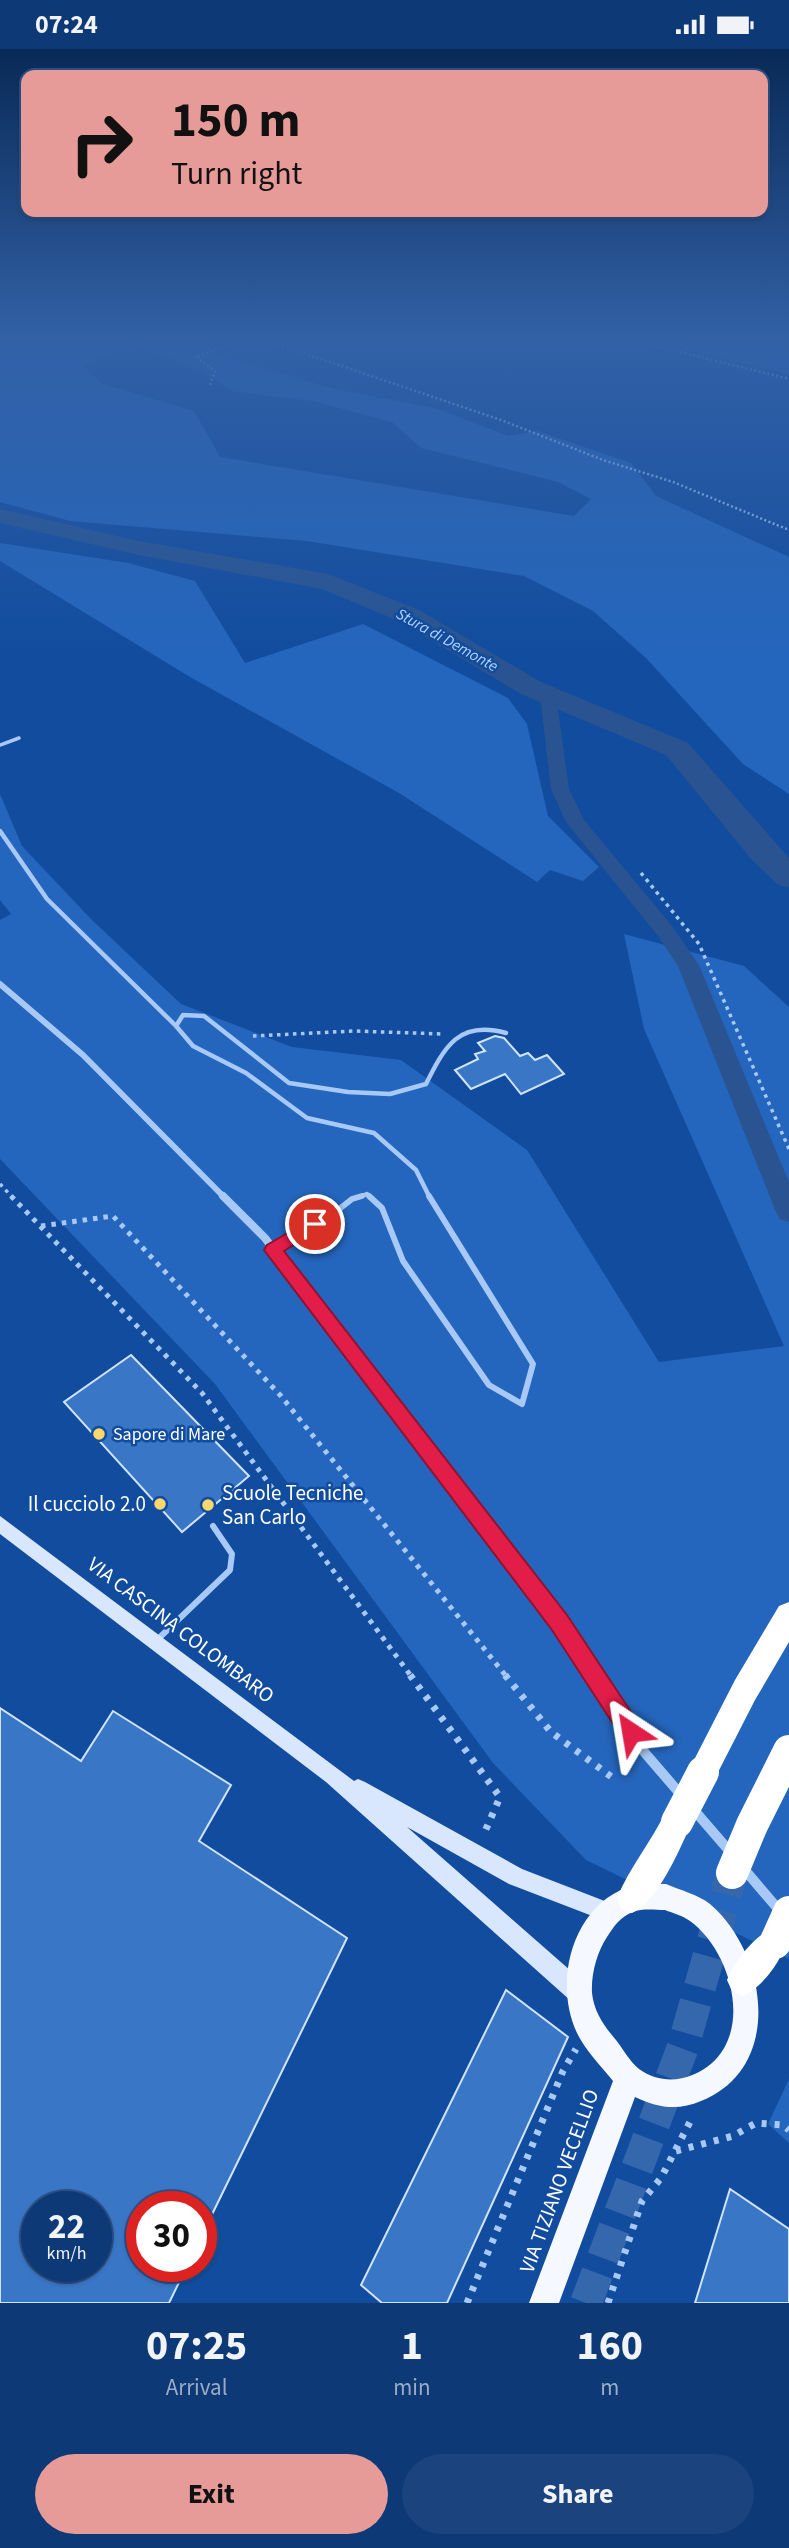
<!DOCTYPE html>
<html lang="en">
<head>
<meta charset="utf-8">
<style>
	:root { --surface:#0d3976; --page:#1b447e; --text:#f1f3f6; --muted:#9aacc5; --line:#2d5388; --accent:#e69b98 }
	body { margin:0; font-family:"Source Sans 3",sans-serif; background:var(--page); color:var(--text); height:100vh; display:flex; flex-direction:column; font-size:26px; white-space:nowrap }
	* { box-sizing:border-box; margin:0 }
	p { font-size:23px; color:var(--muted) }
	.icon { flex:none; width:38px; height:38px; fill:none; stroke:currentColor; stroke-width:2; stroke-linecap:round; stroke-linejoin:round }
	.map { position:relative; height:2254px; overflow:hidden }
	.details { display:flex; flex-direction:column; background:var(--surface); flex:1 }
	.details>* { flex:none }
	.banner { position:absolute; left:21px; top:21px; width:747px; height:147px; border-radius:14px; box-shadow:0 2px 5px #0004,0 0 0 2px var(--line); background:#e69b98; color:#111; overflow:hidden }
	.speed { position:absolute; left:21px; top:2142px; display:flex; gap:14px; font-size:35px; font-weight:700; text-align:center }
	.speed>* { display:grid; place-content:center; width:91px; height:91px; border-radius:50%; background:var(--surface); box-shadow:0 2px 5px #0004,0 0 0 2px var(--line); line-height:1 }
	.speed small { font-size:18px; font-weight:400 }
	.speed .limit { border:10px solid #d22; background:#fff; color:#111 }
	.pin { position:absolute; display:grid; place-items:center; width:60px; height:60px; color:#fff; margin:-30px; border:4px solid #fff; border-radius:50%; box-shadow:0 2px 7px #0007 }
	.me { position:absolute; width:77px; margin:-38px; rotate:327deg; stroke-linejoin:round; filter:drop-shadow(0 0 5px #0008) }
	.turn { display:flex; align-items:center; gap:24px; height:147px; padding:0 35px; font-size:32px }
	.turn .icon { width:91px; height:91px; stroke-width:2.5 }
	.turn b { display:block; font-size:49px; line-height:60px }
	.eta { display:flex; justify-content:space-evenly; align-items:center; height:119px; text-align:center }
	.eta b { font-size:42px; font-weight:700; line-height:49px }
	.action { display:flex; gap:14px; margin-top:auto; padding:14px 35px }
	.action a { flex:1; height:80px; border-radius:42px; background:var(--accent); color:#111; font-size:28px; font-weight:700; line-height:80px; text-align:center }
	.action a+a { background:var(--page); color:var(--text) }
	.status { display:flex; justify-content:space-between; align-items:center; height:49px; padding:0 35px; background:var(--surface); direction:ltr }
	.status svg { height:19px; fill:currentColor }
	.map>svg:first-child { display:block }
	.green { fill:#2466bd; fill-rule:evenodd }
	.lines { fill:none; stroke-linecap:round; stroke-linejoin:round }
	.canal { fill:#295491; fill-rule:evenodd }
	.river { fill:#295491; fill-rule:evenodd }
	.building { fill:#3a76c6; stroke:#d0e4fe; stroke-width:2; fill-rule:evenodd }
	.highway-tunnel { stroke:#3567ad; stroke-width:32; stroke-dasharray:32 16; stroke-linecap:butt }
	.path-far3 { stroke:#a8c9f5; stroke-width:2.5; stroke-dasharray:2 2.5; stroke-linecap:butt }
	.path-far2 { stroke:#a8c9f5; stroke-width:3.5; stroke-dasharray:3.5 4.5; stroke-linecap:butt }
	.path-far1 { stroke:#a8c9f5; stroke-width:5; stroke-dasharray:4.5 6; stroke-linecap:butt }
	.path { stroke:#a8c9f5; stroke-width:7; stroke-dasharray:5 8; stroke-linecap:butt }
	.lane-far2 { stroke:#a8c9f5; stroke-width:3.5 }
	.lane-far1 { stroke:#a8c9f5; stroke-width:4.5 }
	.lane { stroke:#a8c9f5; stroke-width:6 }
	.street-far2 { stroke:#a8c9f5; stroke-width:6 }
	.street-far1 { stroke:#a8c9f5; stroke-width:8 }
	.street { stroke:#a8c9f5; stroke-width:10 }
	.secondary { fill:#d8e7fd; fill-rule:evenodd }
	.primary { fill:#f5f9ff; fill-rule:evenodd }
	.highway { fill:#fff; fill-rule:evenodd }
	.highway-bridge { stroke:#fff; stroke-width:32 }
	.route { fill:#e11d48; stroke:#92132f; stroke-width:2 }
	.poi-dot { fill:#ffd76b; stroke:#114c9e; stroke-width:2.5 }
	.labels { text-anchor:middle; dominant-baseline:central; stroke-width:5; stroke-linejoin:round; paint-order:stroke }
	.far-water-label { font-size:16px; font-style:italic; fill:#b4d3fb; stroke:#114c9e }
	.poi-label { font-size:18px; fill:#fff; stroke:#114c9e; text-anchor:start }
	.near-poi-label { font-size:21px; fill:#fff; stroke:#114c9e; text-anchor:start }
	.near-street-label { font-size:21px; fill:#fff; stroke:#114c9e }
</style>
</head>
<body>
<div class="status"><b>07:24</b><svg viewBox="0 0 49 12"><path d="M0 12V9h3v3zM5 12V6h3v6zM10 12V3h3v9zM15 12V0h3v12zM26 1h20v11H26zM47 4h2v5h-2z"/></svg></div>
<div class="map">
<svg width="789" height="2254" viewBox="0 0 789 2254">
	<rect width="100%" height="100%" fill="#114c9e"/>
	<path class="green" d="M0,291H162L339,341L438,360L508,387L537,382L631,414L656,447L789,508V745L743,715L646,609L593,562L524,527L307,492L70,472L0,453ZM131,294L200,321L233,342L313,352L392,373L421,399L558,433L591,450L574,467L220,408L194,362L103,335L82,317Z
		M644,291H789V325Z
		M0,494L128,514L195,532L245,614L363,575L508,649L527,675L548,767L599,818L583,832L550,821L537,833L399,744L190,628L0,512Z
		M0,745L22,797L91,870L181,955L292,998L401,1011L527,1101L659,1313L784,1297L644,980L624,885L744,917L789,958V1910L586,1811L493,1714L215,1335L0,1110V871L11,865L0,851Z
		M789,2030V2094L768,2075Z"/>
	<g class="lines">
		<path class="canal" d="M750,291H771L789,295V301Z
			M548,641L556,646L569,740L584,771L672,877L699,916L789,1133V1173L780,1170L776,1163L678,917L658,887L566,773L551,740L540,646Z"/>
		<path class="river" d="M0,460L139,492L328,525L419,561L541,633L688,694L789,809V839L777,835L752,811L666,706L521,645L401,573L322,540L139,506L0,474Z"/>
	</g>
	<path class="building" d="M495,987L504,989L520,1007L528,1004L535,1011L547,1006L564,1025L521,1045L505,1025L471,1040L455,1021L478,1010L475,1005L485,1002L478,994Z
		M131,1306L249,1427L182,1483L64,1353Z
		M0,1659L81,1712L113,1662L231,1736L199,1792L347,1889L201,2188V2158H142V2217H187L169,2254H0ZM37,2158H96V2217H37Z
		M506,1941L568,1988L447,2254H382L361,2236Z
		M730,2140L789,2180V2254H695Z"/>
	<g class="lines">
		<path class="highway-tunnel" d="M586,2254L683,1998L732,1824"/>
		<path class="path-far3" d="M265,291L501,371L603,411L673,433L789,481
			M632,291L789,330
			M210,336L215,322L196,308L240,291"/>
		<path class="path-far2" d="M641,824L699,895L789,1100
			M253,987L354,982L443,985
			M0,1135L13,1149"/>
		<path class="path-far1" d="M11,1147L202,1344L411,1627
			M41,1177L113,1167L281,1347L506,1627"/>
		<path class="path" d="M410,1626L500,1748L483,1787
			M505,1626L551,1683L617,1732
			M676,2102L733,2087L756,2074L783,2076L789,2081
			M467,2254L563,2022L576,2000
			M608,2254L642,2152L661,2129L693,2067"/>
		<path class="lane-far2" d="M0,696L19,689"/>
		<path class="lane-far1" d="M0,782L47,850L176,977
			M356,1149L367,1145L371,1149
			M430,1149L416,1121L374,1084L307,1069L246,1024L193,997L176,977L183,966L204,967L289,1034L348,1043L390,1045L426,1035C445,997 459,971 506,984"/>
		<path class="lane" d="M369,1147L382,1159L403,1212L489,1336L522,1355L533,1315L429,1147
			M338,1161L352,1150L362,1147
			M157,1591L230,1521L232,1505L213,1477"/>
		<path class="street-far2" d="M0,935L83,1006L225,1149"/>
		<path class="street-far1" d="M223,1147L265,1189L559,1574L594,1627
			M273,1201L338,1161"/>
		<path class="street" d="M593,1626L645,1704L682,1747
			M694,1761L732,1805
			M744,1820L779,1861"/>
		<path class="secondary" d="M0,1467L354,1732L358,1730L365,1733L522,1820L615,1856L618,1863L615,1870L608,1873L509,1835L407,1778L587,1936L590,1944L587,1952L579,1955L571,1952L326,1733L0,1485Z"/>
		<path class="primary" d="M666,1835C680,1841 699,1846 710,1855C768,1905 784,2019 701,2052C678,2062 658,2059 635,2048L559,2254H529L613,2032C601,2017 585,2001 577,1984C553,1933 572,1858 628,1838C639,1834 654,1835 666,1835ZM665,1861C673,1864 683,1867 690,1872C729,1900 753,1977 712,2014C691,2032 663,2037 639,2020C630,2013 623,2000 616,1991C604,1977 594,1963 592,1944C591,1925 597,1903 607,1888C614,1877 620,1868 633,1863C642,1859 656,1861 665,1861Z"/>
		<path class="highway" d="M789,1553V1593L755,1651L713,1733L703,1738L693,1733L688,1723L693,1713L735,1631L779,1557Z
			M677,1758L688,1762L692,1773C681,1798 657,1854 632,1864L621,1860L617,1849C629,1819 652,1792 666,1762Z
			M775,1878L786,1883C789,1905 762,1939 743,1947L732,1942L727,1931C735,1911 755,1886 775,1878Z"/>
		<path class="highway-bridge" d="M677,1773L703,1723
			M732,1824L752,1776L789,1702
			M775,1894L789,1863"/>
	</g>
	<linearGradient id="sky" x2="0" y2="1"><stop stop-color="#092a57"/><stop offset="0.48" stop-color="#3261a6"/><stop offset="1" stop-color="#3261a6" stop-opacity="0"/></linearGradient>
	<rect width="789" height="606" fill="url(#sky)"/>
	<path class="route" d="M315,1168L321,1170L323,1175L321,1179L284,1202L567,1566L639,1675L642,1683L639,1690L631,1693L623,1690L552,1581L267,1205L264,1201L267,1196Z"/>
	<g class="poi-dot">
		<circle cx="99" cy="1385" r="7"/>
		<circle cx="160" cy="1455" r="7"/>
		<circle cx="208" cy="1456" r="7"/>
	</g>
	<g class="labels">
		<g class="far-water-label">
			<text transform="translate(447 591) rotate(29)">Stura di Demonte</text>
		</g>
		<g class="poi-label">
			<text x="113" y="1385">Sapore di Mare</text>
		</g>
		<g class="near-poi-label">
			<text x="222" y="1444">Scuole Tecniche<tspan x="222" dy="24">San Carlo</tspan></text>
			<text x="146" y="1455" text-anchor="end">Il cucciolo 2.0</text>
		</g>
		<g class="near-street-label">
			<text transform="translate(181 1581) rotate(37)">VIA CASCINA COLOMBARO</text>
			<text transform="translate(559 2132) rotate(-70)">VIA TIZIANO VECELLIO</text>
		</g>
	</g>
</svg>
<div class="speed"><div>22<small>km/h</small></div><div class="limit">30</div></div>
<div class="pin" style="left:315px;top:1175px;background:#d93025"><svg class="icon" aria-label="arrive" viewBox="0 0 24 24"><path d="M6 21V4h12l-3 4 3 4H6"/></svg></div>
<svg class="me" style="left:631px;top:1683px" viewBox="-20 -20 40 40"><path d="M0-17L14 15 0 8-14 15z" fill="#e11d48" stroke="#fff" stroke-width="4"/></svg>
<div class="banner">
<div class="turn"><svg class="icon" aria-label="right" viewBox="0 0 24 24"><path d="M7 20v-9h11M14 6l5 5-5 5"/></svg><div><b>150 m</b>Turn right</div></div>
</div>
</div>
<section class="details">
<div class="eta">
<div><b>07:25</b><p>Arrival</p></div>
<div><b>1</b><p>min</p></div>
<div><b>160</b><p>m</p></div>
</div>
<div class="action"><a>Exit</a><a>Share</a></div>
</section>
</body>
</html>
